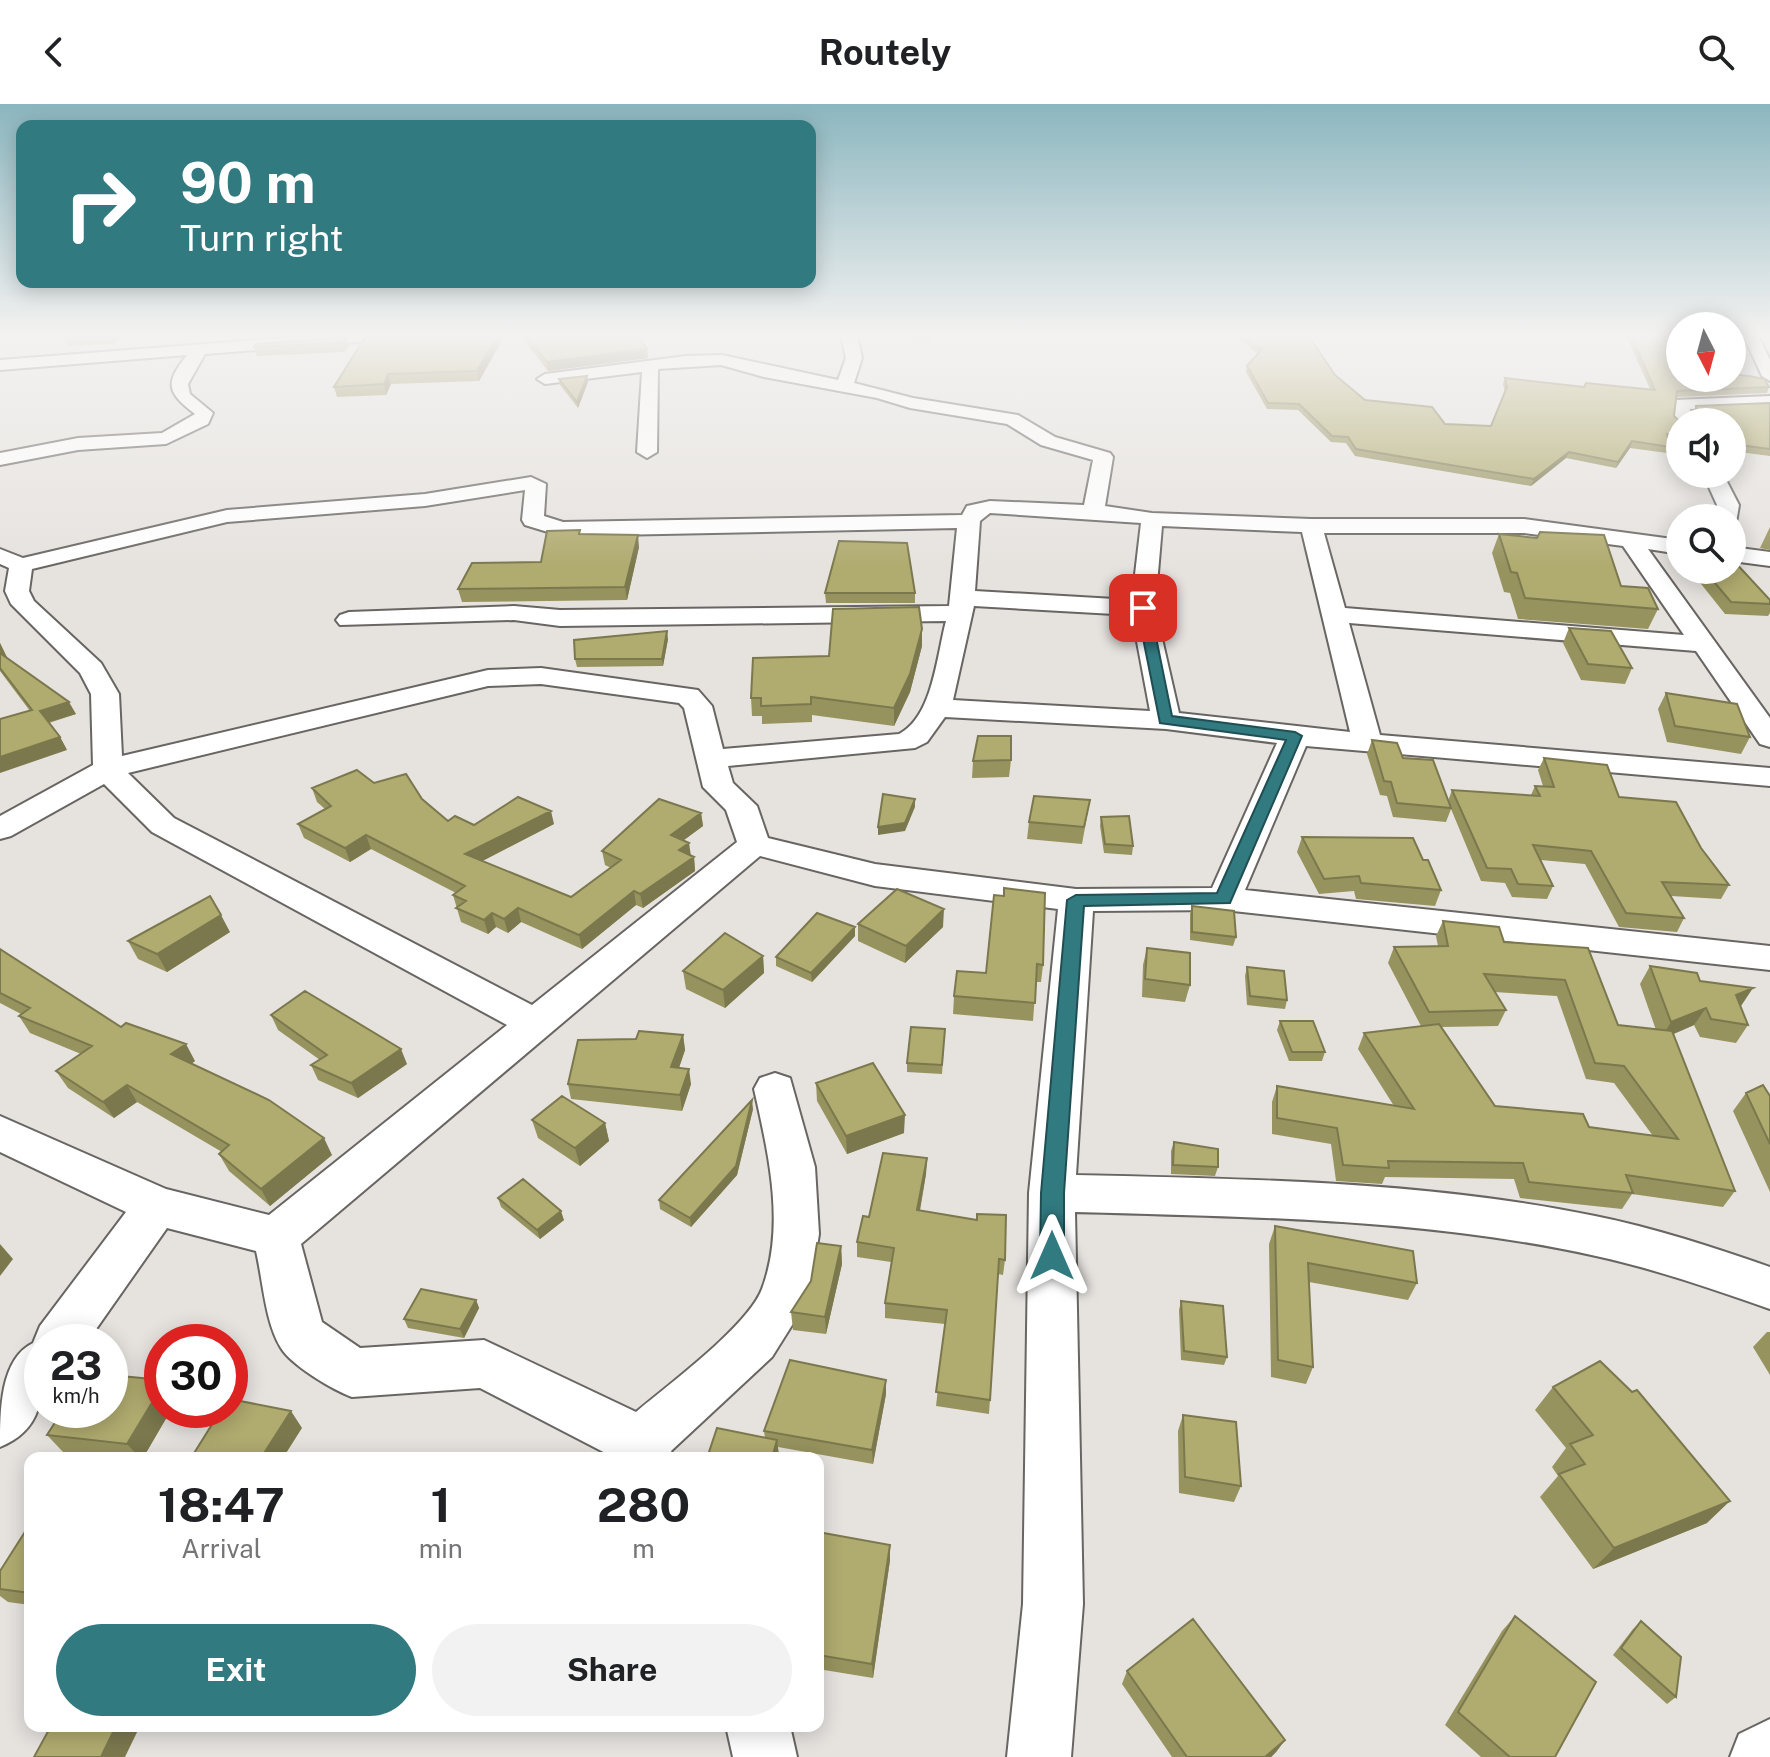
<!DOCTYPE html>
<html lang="en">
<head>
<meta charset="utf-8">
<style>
	:root { --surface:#fff; --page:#f2f2f2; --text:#202124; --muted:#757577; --accent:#317a80 }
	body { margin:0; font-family:"Public Sans",sans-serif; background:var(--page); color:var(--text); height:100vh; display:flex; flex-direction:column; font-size:30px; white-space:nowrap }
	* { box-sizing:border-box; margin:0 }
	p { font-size:26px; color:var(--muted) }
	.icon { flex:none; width:44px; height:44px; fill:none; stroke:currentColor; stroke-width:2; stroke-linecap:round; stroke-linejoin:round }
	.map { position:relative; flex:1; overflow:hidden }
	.side { position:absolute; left:24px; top:1348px; width:800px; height:280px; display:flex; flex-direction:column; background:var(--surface); border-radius:16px; box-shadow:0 4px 20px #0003 }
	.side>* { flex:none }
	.banner { position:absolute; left:16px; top:16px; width:800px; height:168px; border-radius:16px; box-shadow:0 4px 20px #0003; background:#317a80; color:#fff; overflow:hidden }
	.needle { width:52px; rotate:174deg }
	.controls { position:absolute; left:1666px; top:208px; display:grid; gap:16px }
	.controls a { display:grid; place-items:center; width:80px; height:80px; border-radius:50%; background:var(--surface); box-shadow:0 4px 20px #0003; font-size:40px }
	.speed { position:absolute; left:24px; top:1220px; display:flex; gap:16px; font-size:40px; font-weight:700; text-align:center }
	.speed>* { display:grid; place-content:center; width:104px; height:104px; border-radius:50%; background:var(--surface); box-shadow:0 4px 20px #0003; line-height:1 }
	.speed small { font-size:20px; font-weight:400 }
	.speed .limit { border:12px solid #d22; background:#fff; color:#111 }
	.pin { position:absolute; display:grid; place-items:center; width:68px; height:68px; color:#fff; margin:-34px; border-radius:16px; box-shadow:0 4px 12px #0006 }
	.me { position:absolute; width:88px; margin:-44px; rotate:0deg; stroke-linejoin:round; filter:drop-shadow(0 0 6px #0008) }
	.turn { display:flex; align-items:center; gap:28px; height:168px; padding:0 32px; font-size:36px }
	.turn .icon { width:104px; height:104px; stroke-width:2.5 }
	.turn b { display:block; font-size:56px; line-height:68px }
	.eta { display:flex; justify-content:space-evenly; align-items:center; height:136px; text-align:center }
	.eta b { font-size:48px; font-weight:700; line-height:56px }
	.cta { display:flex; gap:16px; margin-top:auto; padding:16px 32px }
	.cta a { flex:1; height:92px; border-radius:48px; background:var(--accent); color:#fff; font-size:32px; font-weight:700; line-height:92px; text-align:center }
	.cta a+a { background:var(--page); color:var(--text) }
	header { display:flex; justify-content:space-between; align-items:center; height:104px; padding:0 32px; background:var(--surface); font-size:36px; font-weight:700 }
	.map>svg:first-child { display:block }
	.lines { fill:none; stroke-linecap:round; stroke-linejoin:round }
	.street-casing { stroke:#686562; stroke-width:4 }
	.street { fill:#fff; fill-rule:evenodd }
	.wall { fill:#97935f; fill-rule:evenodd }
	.shaded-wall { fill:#7b784e }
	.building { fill:#b0ab6f; stroke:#7b784e; stroke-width:2 }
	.route { fill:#317a80; stroke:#204f53; stroke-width:2 }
</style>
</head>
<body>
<header><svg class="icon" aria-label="back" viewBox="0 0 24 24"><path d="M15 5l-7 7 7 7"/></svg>Routely<svg class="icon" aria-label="search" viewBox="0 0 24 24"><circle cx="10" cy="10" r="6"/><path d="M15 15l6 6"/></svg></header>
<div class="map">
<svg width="1770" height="1653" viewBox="0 0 1770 1653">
	<rect width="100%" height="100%" fill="#e6e3df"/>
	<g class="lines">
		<defs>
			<path id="street" d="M320,231H392L385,236L205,250L188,280L190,290L213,309L208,320L166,340L78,346L0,361V349L78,334L162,329L195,310C167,288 164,280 187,251L0,266V256Z
				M841,231H857L862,254L854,279L913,294L1018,311L1055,333L1110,349L1113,353L1105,402L1152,409L1311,415H1524L1680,436V450L1648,445L1770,614V643L1760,640L1696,547L1349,519L1380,631L1770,664V682L1306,642L1245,786L1770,842V866L1224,806L1093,807L1076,1071C1249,1075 1425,1077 1595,1112C1655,1124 1712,1143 1770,1163V1205C1713,1185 1655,1165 1596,1152C1425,1114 1249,1113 1075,1108L1083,1500L1071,1653H1007L1023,1500L1029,1089L1058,805L875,782L760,752L301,1140L322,1218L360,1244L484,1236L636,1308C668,1281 748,1222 762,1185C786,1121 768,1048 754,985L760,974L775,969L790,974L815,1063L819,1130L809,1194L772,1253L671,1347L674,1354H615L480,1284L352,1293C333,1286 291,1261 281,1244C265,1218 263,1177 256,1147L167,1124L87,1238H42C42,1283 49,1323 0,1343C0,1307 0,1255 33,1239L40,1222L126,1108L0,1048V1012L166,1085L269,1111L507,921L152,728L104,680L11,732L0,735V712L93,661L91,590L80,569L11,500L5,487L9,464L0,460V445L23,454L227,406L425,390L531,373L546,380L544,412L563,418L962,411L967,402L990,397L1084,401L1093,356L1041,341L1007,320L910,304L877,294L764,273L721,261L658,265L657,348L647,354L637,348L642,268L545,280L537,275L545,270L686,252L722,251L838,276L846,254ZM525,386L522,416L525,421L561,432L957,424L949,502L560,506L514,502L349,508L340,511L336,516L340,521L514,516L560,522L946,517C937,550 933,613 899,630L723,645L712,602L698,586L541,564L488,566L122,652L119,590L101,559L34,497L29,487L32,465L227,418L425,402ZM990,409L1141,419L1132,496L975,487L980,417ZM1162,422L1302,428L1350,628L1179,609L1155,504ZM1324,429H1524L1623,442L1684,531L1345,504ZM974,502L1132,511L1150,607L953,596ZM541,580L679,599L684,604L703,683L726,706L737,738L532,901L174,714L128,669L488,582ZM945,613L1166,625L1277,639L1212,784L1076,785L875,760L768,734L757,702L733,679L728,662L915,644L927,638Z
				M1743,231H1758L1770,256V277L1762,272Z
				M1770,292V302L1690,305L1692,318H1680V323L1674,318L1675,296Z
				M1703,370H1723L1739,401L1736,419H1732V414H1717V401Z
				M1732,443L1770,448V462L1732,457Z
				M1770,1615V1653H1730L1739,1630Z
				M726,1622H790L797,1653H733Z"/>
		</defs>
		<use href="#street" class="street-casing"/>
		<use href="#street" class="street"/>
	</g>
	<path class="wall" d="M63,231H123L113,240L67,242Z
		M423,231H505L479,277L391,280L386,291L337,293L334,283Z
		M524,231H637L647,245L648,254L548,267L524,236Z
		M899,231H934L930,236L899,234Z
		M1235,231H1308L1335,271L1365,296L1445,320L1491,322L1505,288L1503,280L1505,274L1584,283L1650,285L1626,231H1680V274L1769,283L1767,289L1676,293L1674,312L1680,318V339L1668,337L1670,343L1667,349L1630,344L1616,364L1566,354L1531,382L1355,352L1346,339L1331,338L1298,306L1267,305L1246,268L1247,262L1259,249L1255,248Z
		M346,233L349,242L344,248L257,252L254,243Z
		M559,275L588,278L578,304L560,281Z
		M1770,299V352L1732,347V318L1694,315L1693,308L1696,302Z
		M1770,423V446L1760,444Z
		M581,430L639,443L627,496L462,498L458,485L541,458Z
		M1499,430L1621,482L1658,505L1648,525L1518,515L1510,489L1504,488L1492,449Z
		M1690,466H1732L1770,496V509L1768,512L1725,510Z
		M825,489H915V499H826Z
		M1569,524L1632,564L1625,580L1581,576L1563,539Z
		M668,535L663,562L577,563L575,555Z
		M0,539L8,555L76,610L49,619L60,633L67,646L30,607L0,567Z
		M922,542L910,588L894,622L812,611V618L762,620V612H752L751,594Z
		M1666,589L1750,633L1741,650L1667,638L1658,605Z
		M1372,636L1403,654L1448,697L1452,686L1531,691L1535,682H1543L1538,666L1544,654L1619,693L1701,744L1729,781L1721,795L1671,792L1684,814L1677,828L1619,823L1585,760L1541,756L1553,782L1547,795L1512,793L1505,779L1481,777L1451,705L1446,718L1393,713L1387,692L1380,691L1367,650Z
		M1011,656L1009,673L972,674L973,657Z
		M374,679L422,695L448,717L474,721L554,720L482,757L571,793L611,764L605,761L602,747L701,709L703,722L684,736L691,752L694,753L695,767L643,804L636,801L582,845L521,818L508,829L496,823L488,830L461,818L453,791L456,789L371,745L350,758L304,734L298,720L325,705L317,698L312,684Z
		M1090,696L1082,740L1027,735L1029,718Z
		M1101,713L1133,742L1132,751L1104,749L1100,722Z
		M1302,733L1423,756L1441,786L1435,802L1356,795L1354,787L1319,790L1297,748Z
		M994,791L1043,861L1041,878H1036L1033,917L953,910L954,892L986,869Z
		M1192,802L1236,833L1233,842L1190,836V810Z
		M1443,817L1504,838L1588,844L1618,921L1656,926L1640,880L1650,862L1700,877L1740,902L1748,921L1736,939L1700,933L1694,921L1673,930L1735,1087L1723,1103L1632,1090L1622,1105L1520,1094L1514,1075L1385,1073L1382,1080L1336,1077L1331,1040L1272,1030V998L1277,982L1394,1002L1358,945L1364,929L1421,922L1388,859L1394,843L1438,842L1436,832ZM1494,888L1557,892L1586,975L1614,979L1653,1032L1589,1023L1495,1002L1442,923L1498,922L1506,906Z
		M858,820L943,823L905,859L858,837Z
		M230,828L167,868L138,855L128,837Z
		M855,832L812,878L776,862V853Z
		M1147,844L1190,881L1185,898L1142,893L1143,861Z
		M0,845L121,923L195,957L191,960L332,1051L270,1102L229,1067L219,1050L222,1048L137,998L114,1014L68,984L56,967L81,950L30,929L19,912L21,910L0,899Z
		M763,852L764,869L725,904L686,885L683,867Z
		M1247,863L1287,896L1285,905L1247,901L1245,872Z
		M271,911L407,960L358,994L318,976L311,961L320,956L278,926Z
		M1280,917L1325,948L1322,957H1289L1277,926Z
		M945,925L942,970L907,968V959Z
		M683,931L685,946L679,964L691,980L682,1007L571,995L568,980L636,935Z
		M816,979L904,1029L847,1050L817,997Z
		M1746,989L1770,992V1088L1733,1007Z
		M753,1005L737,1071L691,1123L660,1105L659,1096Z
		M532,1016L605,1019L609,1037L580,1062L538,1034Z
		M1174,1038L1218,1063L1215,1072L1171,1070V1047Z
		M927,1054L926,1070L920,1107L1005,1156L1003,1171L998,1170L989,1310L936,1302L945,1220L885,1214V1199L891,1158L857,1153V1138L869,1113Z
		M498,1094L564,1116L540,1135L501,1103Z
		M1275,1122L1417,1179L1408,1196L1309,1178L1313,1263L1306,1280L1271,1273L1269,1140Z
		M841,1142L842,1160L826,1230L793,1226L791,1208L811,1177Z
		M476,1196L479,1204L464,1234L408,1224L404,1215Z
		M1181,1197L1227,1253L1224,1261L1181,1256L1179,1206Z
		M1767,1228H1770V1271L1753,1243Z
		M1553,1283L1707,1419L1593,1465L1540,1393L1558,1372L1552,1363L1566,1344L1535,1306Z
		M886,1290L873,1360L778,1343L779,1353L765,1334L764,1327Z
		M171,1306L143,1354H121L63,1348L47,1331Z
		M1183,1311L1241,1382L1234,1398L1179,1389L1178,1327Z
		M30,1420V1501L8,1498L0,1492V1467Z
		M818,1428L890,1456L873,1574L818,1565Z
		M1515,1512L1555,1653H1481L1445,1621L1502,1527Z
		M1641,1517L1676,1593L1667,1600L1613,1551L1633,1525Z
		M1127,1567L1285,1636L1276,1648L1271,1653H1172L1122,1580Z"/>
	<path class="shaded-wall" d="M110,231H123L113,240Z
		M498,231H505L479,277L477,267Z
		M346,233L349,242L344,248L341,239Z
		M647,245L648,254L548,267L547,258Z
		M388,270L391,280L386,291L384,280Z
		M587,272L588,278L578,304L577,298Z
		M1632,337L1630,344L1616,364L1618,358Z
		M1569,348L1566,354L1531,382L1534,375Z
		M638,431L639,443L627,496L625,483Z
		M922,525V542L910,588L894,622V604Z
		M667,527L668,535L663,562L662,555Z
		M0,539L8,556L0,552Z
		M69,598L76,610L46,619L40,607Z
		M60,633L67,646L0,669V653Z
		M915,695V703L905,727L878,731V723Z
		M551,707L554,720L469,764L465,750Z
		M701,709L703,722L673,744L671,731Z
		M366,731L371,745L350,758L345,744Z
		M689,739L691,752L679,746Z
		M694,753L695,767L643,804L640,790Z
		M634,787L636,801L582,845L579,831Z
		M518,804L521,818L508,829L504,815Z
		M944,805L943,823L905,859L906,842Z
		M492,809L496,823L488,830L484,816Z
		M221,811L230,828L167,868L157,850Z
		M855,823V832L812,878L811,869Z
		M763,852L764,869L725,904L723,886Z
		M1753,884L1741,902L1724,909L1736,891Z
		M1706,904L1694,921L1660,936L1671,918Z
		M683,931L685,946L674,978L671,963Z
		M186,940L195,957L181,967L171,950Z
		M401,945L407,960L358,994L351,979Z
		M689,965L691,980L682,1007L680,991Z
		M127,981L137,998L114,1014L103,998Z
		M752,996L753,1005L737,1071L691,1123L690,1114Z
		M905,1011L904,1029L847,1050L846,1032Z
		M605,1019L609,1037L580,1062L575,1044Z
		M324,1034L332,1051L270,1102L261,1085Z
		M927,1054L926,1070L917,1121V1106Z
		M561,1107L564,1116L540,1135L537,1126Z
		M0,1140L13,1155L0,1172Z
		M841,1142L842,1160L826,1230L825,1213Z
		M476,1196L479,1204L464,1234L460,1225Z
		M886,1276V1290L873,1360L872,1346Z
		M162,1282V1306H171L143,1354H140L127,1340Z
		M291,1307L302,1324L283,1354H261Z
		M777,1336L779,1353L778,1354H772Z
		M1730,1397L1707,1419L1593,1465L1614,1444Z
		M890,1441V1456L873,1574L872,1560Z
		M116,1622H140L125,1653H101Z
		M1285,1636L1276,1648L1271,1653H1265Z"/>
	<path class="building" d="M423,231H498L477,267L388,270L384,280L334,283L365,233Z
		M526,231H637L647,245L547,258Z
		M1242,231H1308L1335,271L1365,296L1432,303L1445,320L1491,322L1507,283L1505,274L1584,283L1586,279L1655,286L1631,231H1680V274H1732V270L1749,272L1764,275L1769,283L1677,287L1674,312L1680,318V332L1667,330L1670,343L1632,337L1618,358L1569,348L1534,375L1356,345L1348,333L1332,332L1299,300L1268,299L1247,262L1263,244L1256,243Z
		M346,233L341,239L254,243L257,240Z
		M587,272L577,298L559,275Z
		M1770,299V345L1732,340V318H1684L1697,314L1696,302Z
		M580,426L579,430L638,431L625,483L458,485L472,459L541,458L547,427Z
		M1540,428L1604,431L1621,482L1648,484L1658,505L1525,494L1517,469L1511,468L1499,430L1537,434Z
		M839,437L907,439L915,489H825Z
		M1732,455L1770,496V500L1731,498L1704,466H1732Z
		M919,503L922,525L910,570L894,604L811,593V600L761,602V594H751L753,554L829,552L833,505Z
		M1569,524L1611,527L1632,564L1588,560Z
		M667,527L662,555H575L574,536Z
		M0,549L69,598L40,607L60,633L0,653V615L32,606L0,564Z
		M1666,589L1737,600L1750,633L1675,622Z
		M978,632H1011V656L973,657Z
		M1372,636L1397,639L1403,654L1433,656L1451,704L1397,699L1391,678L1384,677Z
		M1544,654L1607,661L1619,693L1676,698L1701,744L1729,781L1662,778L1684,814L1626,809L1591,747L1533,741L1553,782L1518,780L1511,765L1487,764L1452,686L1540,692L1535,682L1554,683Z
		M357,666L374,679L406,670L422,695L448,717L455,712L474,721L518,693L551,707L465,750L571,793L621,756L602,747L659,695L701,709L671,731L689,739L679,746L694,753L640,790L634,787L579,831L518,804L504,815L492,809L484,816L456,804L466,797L453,791L465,782L366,731L345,744L298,720L331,702L312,684Z
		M883,690L915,695L905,719L878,723Z
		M1034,692L1090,696L1084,723L1029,718Z
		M1129,712L1133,742L1105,740L1101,713Z
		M1302,733L1413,734L1423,756H1428L1441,786L1361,779L1359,772L1324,775Z
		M1004,784L1045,789L1043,861L1037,860L1035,899L954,892L957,867L986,869L994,791L1004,792Z
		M897,785L944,805L906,842L858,820Z
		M210,792L221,811L157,850L128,837Z
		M1192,802L1234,807L1236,833L1192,828Z
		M817,809L855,823L811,869L776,853Z
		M1443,817L1499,823L1504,838L1588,844L1618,921L1672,927L1735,1087L1626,1071L1633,1089L1529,1078L1523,1059L1388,1057L1389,1064L1343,1061L1337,1024L1277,1014V982L1414,1005L1364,929L1439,920L1495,1002L1583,1010L1589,1023L1678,1035L1624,962L1595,959L1565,876L1484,870L1506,906L1429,908L1394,843L1448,842Z
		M725,829L763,852L723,886L683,867Z
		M1147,844L1190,849V881L1145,875Z
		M0,845L121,923L126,919L186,940L171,950L269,996L324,1034L261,1085L219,1050L229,1041L127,981L103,998L56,967L92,942L19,912L30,904L0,889Z
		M1650,862L1697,869L1700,877L1753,884L1736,891L1748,921L1711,915L1706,904L1671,918Z
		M1247,863L1284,867L1287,896L1250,892Z
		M305,887L401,945L351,979L311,961L327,951L271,911Z
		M1280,917H1313L1325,948H1292Z
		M911,923L945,925L942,961L907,959Z
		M639,927L683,931L671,963L689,965L680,991L568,980L578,936L636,935Z
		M873,959L905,1011L846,1032L816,979Z
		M1763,981L1770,992V1040L1746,989Z
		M562,992L605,1019L575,1044L532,1016Z
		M752,996L736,1062L690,1114L659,1096Z
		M1174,1038L1218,1045V1063L1173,1061Z
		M883,1049L927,1054L917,1106L977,1116V1110L1006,1111L1005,1156L999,1155L990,1296L936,1288L947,1206L885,1199L894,1144L857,1138L863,1112L869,1113Z
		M523,1075L561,1107L537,1126L498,1094Z
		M1275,1122L1413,1147L1417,1179L1308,1159L1313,1263L1278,1256Z
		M817,1139L841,1142L825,1213L791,1208L811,1177Z
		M421,1185L476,1196L460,1225L404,1215Z
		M1181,1197L1223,1202L1227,1253L1184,1247Z
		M790,1256L886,1276L872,1346L764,1327Z
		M1600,1257L1632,1288L1637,1286L1730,1397L1614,1444L1559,1370L1585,1360L1570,1340L1593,1331L1553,1283Z
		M110,1271L162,1276V1282L127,1340L47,1331L63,1306H110Z
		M230,1295L291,1307L261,1354H191L221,1306H230Z
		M1183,1311L1236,1318L1241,1382L1185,1373Z
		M717,1324L777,1336L772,1354H707Z
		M30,1420V1489L0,1485V1467Z
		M818,1428L890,1441L872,1560L818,1551Z
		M1515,1512L1596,1578L1555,1653H1510L1458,1608Z
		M1193,1515L1285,1636L1265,1653H1187L1127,1567Z
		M1641,1517L1681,1553L1676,1593L1621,1544Z
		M51,1622H116L101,1653H34Z"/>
	<linearGradient id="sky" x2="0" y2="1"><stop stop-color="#8bb6bf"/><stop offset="0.5" stop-color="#f4f2f1"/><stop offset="1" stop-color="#f4f2f1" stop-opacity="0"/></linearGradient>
	<rect width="1770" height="463" fill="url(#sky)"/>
	<path class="route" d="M1143,501L1150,504L1172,612L1295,628L1302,632L1230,799L1084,802L1064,1089V1152L1061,1159L1052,1162L1044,1159L1040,1152L1041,1089L1067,796L1076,791L1217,789L1286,636L1160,619L1137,504Z"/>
</svg>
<div class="controls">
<a><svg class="needle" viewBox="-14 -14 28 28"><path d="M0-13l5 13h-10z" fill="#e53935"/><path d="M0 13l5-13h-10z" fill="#757577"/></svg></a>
<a><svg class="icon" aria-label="sound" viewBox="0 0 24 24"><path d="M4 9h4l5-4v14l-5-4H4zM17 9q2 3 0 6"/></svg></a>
<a><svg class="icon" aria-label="search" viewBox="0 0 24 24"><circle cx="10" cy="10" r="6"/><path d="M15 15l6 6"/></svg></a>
</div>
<div class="speed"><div>23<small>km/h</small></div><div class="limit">30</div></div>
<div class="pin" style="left:1143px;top:504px;background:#d93025"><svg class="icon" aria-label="arrive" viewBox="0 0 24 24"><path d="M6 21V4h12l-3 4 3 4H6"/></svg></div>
<svg class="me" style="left:1052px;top:1152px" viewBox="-20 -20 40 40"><path d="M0-17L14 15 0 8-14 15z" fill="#317a80" stroke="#fff" stroke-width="4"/></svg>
<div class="banner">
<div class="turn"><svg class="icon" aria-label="right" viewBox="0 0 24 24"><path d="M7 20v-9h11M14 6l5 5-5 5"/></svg><div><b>90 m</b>Turn right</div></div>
</div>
<section class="side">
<div class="eta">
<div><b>18:47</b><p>Arrival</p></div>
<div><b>1</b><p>min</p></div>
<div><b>280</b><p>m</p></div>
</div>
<div class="cta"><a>Exit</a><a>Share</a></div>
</section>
</div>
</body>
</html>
